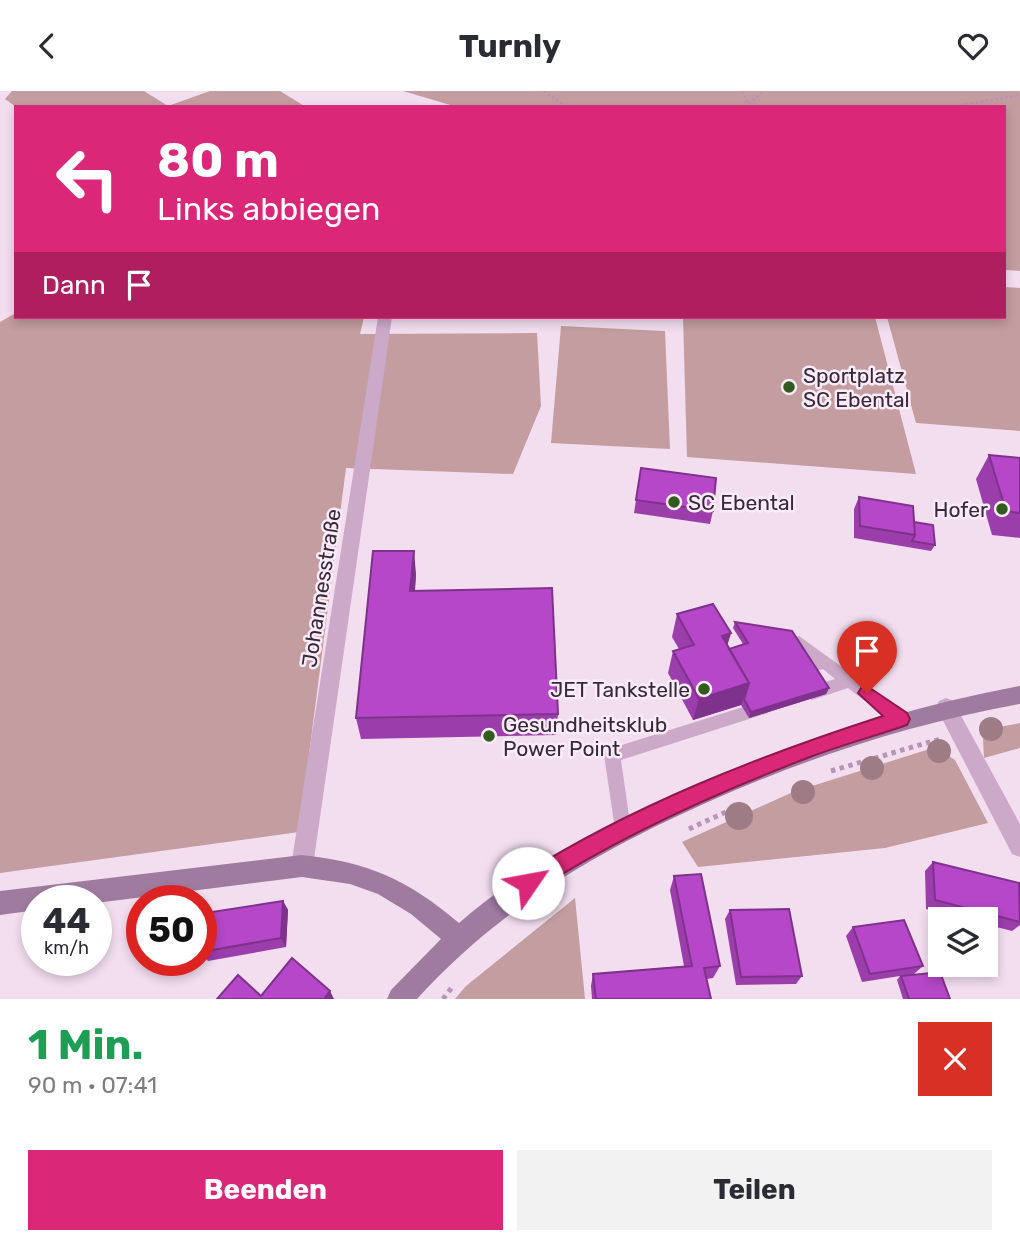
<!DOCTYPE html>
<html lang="de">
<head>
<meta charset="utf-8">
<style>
	:root { --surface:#fff; --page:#f2f2f3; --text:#2b2b33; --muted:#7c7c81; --accent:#db2777 }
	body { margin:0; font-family:Rubik,sans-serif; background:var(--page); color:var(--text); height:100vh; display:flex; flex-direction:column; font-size:26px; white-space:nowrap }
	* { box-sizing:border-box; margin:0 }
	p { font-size:23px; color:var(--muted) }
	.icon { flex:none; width:38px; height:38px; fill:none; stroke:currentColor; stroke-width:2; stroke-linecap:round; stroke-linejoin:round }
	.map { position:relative; height:908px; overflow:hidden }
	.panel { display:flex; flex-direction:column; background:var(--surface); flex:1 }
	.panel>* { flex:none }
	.guide { position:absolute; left:14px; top:14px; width:992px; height:214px; border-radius:0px; box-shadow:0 4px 10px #0003; background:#db2777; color:#fff; overflow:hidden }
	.buttons { position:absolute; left:928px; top:816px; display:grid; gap:14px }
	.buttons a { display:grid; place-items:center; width:70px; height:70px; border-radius:0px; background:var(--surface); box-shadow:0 4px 10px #0003; font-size:35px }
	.speed { position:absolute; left:21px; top:794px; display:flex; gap:14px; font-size:35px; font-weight:700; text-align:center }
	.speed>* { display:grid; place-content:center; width:91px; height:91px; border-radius:50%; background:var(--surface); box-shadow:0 4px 10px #0003; line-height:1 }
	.speed small { font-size:18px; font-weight:400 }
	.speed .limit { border:10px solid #d22; background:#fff; color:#111 }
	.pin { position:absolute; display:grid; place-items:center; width:60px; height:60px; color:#fff; margin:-72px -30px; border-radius:50% 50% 50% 0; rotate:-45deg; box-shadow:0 0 7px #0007 }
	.pin .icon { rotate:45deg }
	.me { position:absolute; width:77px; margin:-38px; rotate:57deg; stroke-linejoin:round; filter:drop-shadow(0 0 5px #0008) }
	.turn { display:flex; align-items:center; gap:24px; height:147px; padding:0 28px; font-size:32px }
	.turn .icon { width:91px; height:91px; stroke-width:2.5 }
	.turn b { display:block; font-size:49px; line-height:60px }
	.then { display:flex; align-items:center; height:66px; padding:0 28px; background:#0003; gap:14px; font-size:26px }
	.round { display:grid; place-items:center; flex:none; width:74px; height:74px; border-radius:0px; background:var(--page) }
	.headline { display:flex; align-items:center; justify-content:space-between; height:119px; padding:0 28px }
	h1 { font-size:42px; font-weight:700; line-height:52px; color:#1e9e55 }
	.cta { display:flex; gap:14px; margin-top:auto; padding:14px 28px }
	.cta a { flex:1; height:80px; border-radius:0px; background:var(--accent); color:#fff; font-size:28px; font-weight:700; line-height:80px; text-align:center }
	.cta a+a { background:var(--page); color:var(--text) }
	header { display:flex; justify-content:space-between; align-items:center; height:91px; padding:0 28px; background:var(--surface); font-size:32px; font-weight:700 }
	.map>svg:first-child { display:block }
	.green { fill:#c39d9f }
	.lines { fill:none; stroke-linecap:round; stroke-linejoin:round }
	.path-far1 { stroke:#b894b6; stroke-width:2.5; stroke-dasharray:2.5 2.5; stroke-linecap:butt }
	.path { stroke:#b894b6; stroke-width:5; stroke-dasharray:4.5 4.5; stroke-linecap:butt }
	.service { fill:#cca9c9; fill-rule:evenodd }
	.minor { fill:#cca9c9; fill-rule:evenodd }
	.secondary { fill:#9f7ba0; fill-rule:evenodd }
	.tree { fill:#9e7c85 }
	.wall { fill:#9c3dac }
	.shaded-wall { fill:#7f328c }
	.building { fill:#b547c8; stroke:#7f328c; stroke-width:2 }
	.route { fill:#db2777; stroke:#8e194d; stroke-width:2 }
	.poi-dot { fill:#325c1e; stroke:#faebf8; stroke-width:2.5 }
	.labels { text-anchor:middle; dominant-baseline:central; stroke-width:5; stroke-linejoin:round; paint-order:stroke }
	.poi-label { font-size:21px; fill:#382939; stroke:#faebf8; text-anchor:start }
	.street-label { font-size:21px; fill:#382939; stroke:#faebf8 }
</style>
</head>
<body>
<header><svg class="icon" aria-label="back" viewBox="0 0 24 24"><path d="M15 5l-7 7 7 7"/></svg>Turnly<svg class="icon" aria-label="heart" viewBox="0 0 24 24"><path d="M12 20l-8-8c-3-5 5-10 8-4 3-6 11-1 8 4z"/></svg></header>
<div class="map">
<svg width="1020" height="908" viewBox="0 0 1020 908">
	<rect width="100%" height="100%" fill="#f3def0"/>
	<path class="green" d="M12,0H144L168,15L210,0H280L306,16H16L5,8Z
		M403,0H1020V180L1005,179L1004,16H457Z
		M1005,196L1020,197V340L916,332L887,226H1004Z
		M16,222V226H364L360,243L537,242L541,315L513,383L346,377L299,741L0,782V231Z
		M683,226H875L916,383L687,366Z
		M561,235L665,240L670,358L551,352Z
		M1020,632V657L984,667L983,648L989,638Z
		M936,656L955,669L988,732L885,757L698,776L682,751L793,701Z
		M575,807L585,908H455L466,895Z"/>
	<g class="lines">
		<path class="path-far1" d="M544,0L566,16
			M742,0L748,13
			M745,16L764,0
			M951,16L1020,4"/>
		<path class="path" d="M831,680L940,648
			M689,738L728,720
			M443,908L453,895"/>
		<path class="service" d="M799,545L907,623L909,628L907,633L901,635L895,633L848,597L812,609L806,607L804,602L806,597L835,588L823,578L796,587L790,585L788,580L790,575L811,569L797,558L781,562L776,560L773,556L776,552Z
			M762,610L768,612L770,617L768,622L621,669L631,739L628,745L622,748L616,745L604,664L606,659Z"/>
		<path class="minor" d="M378,226H392L313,775L310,783L302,786L294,783L291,775Z
			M946,607L953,610L1020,733V766L1012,763L936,616L939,610Z"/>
		<path class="secondary" d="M1020,595V613C911,633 809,666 708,711C596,761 501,816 417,908H387L391,899L441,848L411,823L378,803L350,793L302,786L96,812L37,810V819L0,824V800L302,764C369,771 408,789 459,832C524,775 603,736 682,701C792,654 902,617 1020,595Z"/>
	</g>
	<g class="tree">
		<circle cx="991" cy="638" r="12"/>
		<circle cx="939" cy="660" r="12"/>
		<circle cx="872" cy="677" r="12"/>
		<circle cx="803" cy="701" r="12"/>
		<circle cx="739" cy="725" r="14"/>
	</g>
	<path class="wall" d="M989,364L1020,367V447L992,444L976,388Z
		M641,377L713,420L710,433L634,422Z
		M859,406L914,431L935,454L931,460L854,447V418Z
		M416,483L415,500L558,623L556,644L361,648L356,627Z
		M677,523L731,542L727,554L729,558L743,553L733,537L735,531L829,597L826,603L749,627L741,614L693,629L668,582L673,560L679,558L672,546Z
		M933,771L1020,798V834L1012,840L985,833V828H963L926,818L925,780Z
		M674,785L720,875L713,887L707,888L711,908H592L591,895L593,883L684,875L670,799Z
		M283,810L288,819L286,856L208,870L201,861L202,848H201V827Z
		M730,819L802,885L796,893L736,894L725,828Z
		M853,836L923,875L914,883L950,908H903L897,889L900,885L862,891L846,845Z"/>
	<path class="shaded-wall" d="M414,460L416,483L413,522L410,500Z
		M731,542L724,565L722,545Z
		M749,592L741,614L693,629L699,608Z
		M829,597L826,603L749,627L751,621Z
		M283,810L288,819L286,856L281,847Z
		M330,900L334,908H324Z"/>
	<path class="building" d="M989,364L1020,367V422L1006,420Z
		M641,377L716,387L713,420L636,409Z
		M859,406L913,415L915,444L860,435Z
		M914,431L933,434L935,454L912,450L915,444Z
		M373,460H414L410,500L552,497L558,623L356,627Z
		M713,513L731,542L722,545L749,592L699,608L673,560L694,554L677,523Z
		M735,531L792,540L829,597L751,621L744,608L749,592L729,558L748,552Z
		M933,771L1019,792L1020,831L935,809Z
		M701,783L720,875L704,877L711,908H596L593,883L692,875L674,785Z
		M283,810L281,847L201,861L205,822Z
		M789,818L802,885L741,886L730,819Z
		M201,827H205L203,843L201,844Z
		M904,829L923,875L870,883L853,836Z
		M292,867L330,900L324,908H217L238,884L261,905Z
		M940,881L950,908H909L901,885Z"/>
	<path class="route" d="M867,595L907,622L910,628L907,634C875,645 842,654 810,666C716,702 620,745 535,800L528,803L521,800L517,792L521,785C631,715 759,665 883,625L858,602L861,597Z"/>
	<g class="poi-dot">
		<circle cx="789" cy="296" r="7"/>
		<circle cx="674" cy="411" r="7"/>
		<circle cx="1002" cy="418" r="7"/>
		<circle cx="704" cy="598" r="7"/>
		<circle cx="489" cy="645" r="7"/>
	</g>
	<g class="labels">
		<g class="poi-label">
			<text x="803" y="284">Sportplatz<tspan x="803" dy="24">SC Ebental</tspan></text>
			<text x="688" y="411">SC Ebental</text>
			<text x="988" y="418" text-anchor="end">Hofer</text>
			<text x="690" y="598" text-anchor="end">JET Tankstelle</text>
			<text x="503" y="633">Gesundheitsklub<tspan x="503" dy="24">Power Point</tspan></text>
		</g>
		<g class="street-label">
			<text transform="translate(321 497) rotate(-81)">Johannesstraße</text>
		</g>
	</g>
</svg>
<div class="buttons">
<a><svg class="icon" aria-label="layers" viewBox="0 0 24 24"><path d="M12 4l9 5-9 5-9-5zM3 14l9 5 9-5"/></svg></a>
</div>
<div class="speed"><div>44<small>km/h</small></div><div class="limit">50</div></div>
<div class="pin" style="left:867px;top:602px;background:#d93025"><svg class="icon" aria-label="arrive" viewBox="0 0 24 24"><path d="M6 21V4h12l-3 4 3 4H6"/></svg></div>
<svg class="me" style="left:528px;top:792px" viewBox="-20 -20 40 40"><circle r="19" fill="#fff"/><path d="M0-13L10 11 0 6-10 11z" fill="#db2777"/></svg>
<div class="guide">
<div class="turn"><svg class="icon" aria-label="left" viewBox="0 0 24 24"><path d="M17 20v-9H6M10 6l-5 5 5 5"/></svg><div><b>80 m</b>Links abbiegen</div></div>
<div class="then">Dann<svg class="icon" aria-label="arrive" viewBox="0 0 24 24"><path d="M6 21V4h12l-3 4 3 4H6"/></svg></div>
</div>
</div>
<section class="panel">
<div class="headline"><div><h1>1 Min.</h1><p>90 m · 07:41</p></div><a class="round" style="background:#d93025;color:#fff"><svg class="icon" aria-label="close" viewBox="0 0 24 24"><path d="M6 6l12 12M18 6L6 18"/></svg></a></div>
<div class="cta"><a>Beenden</a><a>Teilen</a></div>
</section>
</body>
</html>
